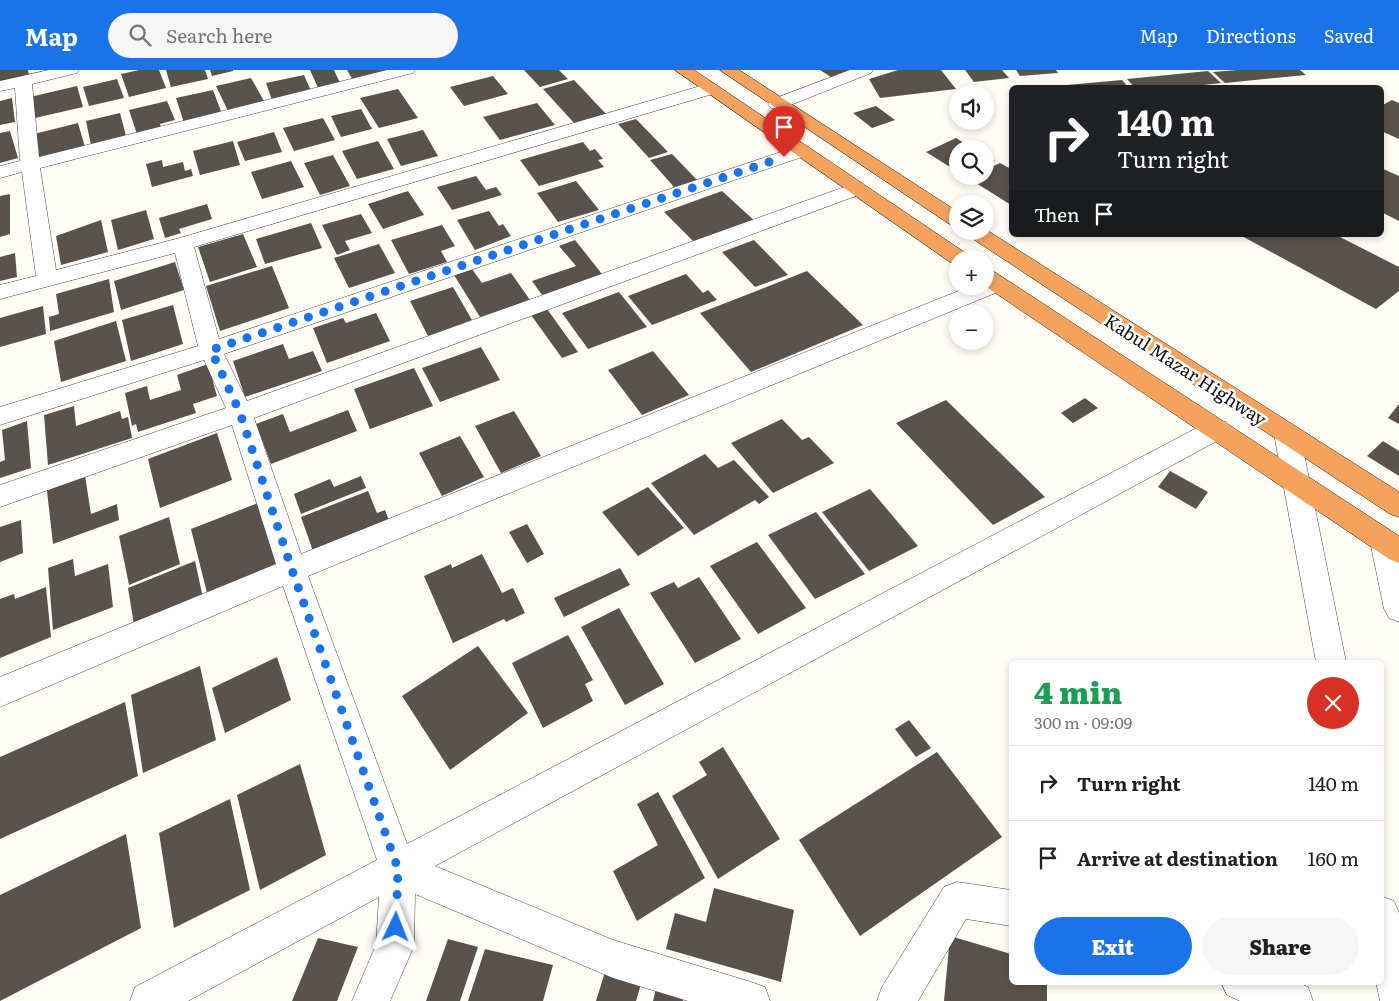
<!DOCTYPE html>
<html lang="en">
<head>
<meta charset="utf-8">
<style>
	:root { --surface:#fff; --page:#f6f6f6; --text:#202124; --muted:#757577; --line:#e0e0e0; --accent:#1a73e8 }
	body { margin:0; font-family:Literata,serif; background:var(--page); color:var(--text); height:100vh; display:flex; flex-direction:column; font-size:19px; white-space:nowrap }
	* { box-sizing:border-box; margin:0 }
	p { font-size:16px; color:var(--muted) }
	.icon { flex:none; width:28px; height:28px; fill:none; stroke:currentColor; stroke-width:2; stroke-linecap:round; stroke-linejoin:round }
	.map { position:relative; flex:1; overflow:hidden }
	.side { position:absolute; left:1009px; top:590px; width:375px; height:325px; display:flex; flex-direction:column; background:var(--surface); border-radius:8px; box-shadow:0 2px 8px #0003 }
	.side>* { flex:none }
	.banner { position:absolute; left:1009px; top:15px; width:375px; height:152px; border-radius:8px; box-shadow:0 2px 8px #0003; background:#202124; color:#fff; overflow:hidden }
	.buttons { position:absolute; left:949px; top:15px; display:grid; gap:10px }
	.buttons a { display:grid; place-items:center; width:45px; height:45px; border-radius:50%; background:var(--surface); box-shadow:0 2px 8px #0003; font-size:25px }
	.pin { position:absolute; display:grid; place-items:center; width:42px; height:42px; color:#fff; margin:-51px -21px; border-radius:50% 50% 50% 0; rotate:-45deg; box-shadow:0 0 5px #0007 }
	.pin .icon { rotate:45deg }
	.me { position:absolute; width:55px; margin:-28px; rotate:2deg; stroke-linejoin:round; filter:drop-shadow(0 0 4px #0008) }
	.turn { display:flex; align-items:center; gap:18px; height:105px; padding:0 25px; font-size:22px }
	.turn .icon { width:65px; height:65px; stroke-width:2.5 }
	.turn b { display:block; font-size:35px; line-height:42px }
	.then { display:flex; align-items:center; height:48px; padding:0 25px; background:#0003; gap:10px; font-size:19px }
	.round { display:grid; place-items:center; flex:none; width:52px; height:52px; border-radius:26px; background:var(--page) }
	.headline { display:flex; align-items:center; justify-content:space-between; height:85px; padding:0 25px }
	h1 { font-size:30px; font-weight:800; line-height:38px; color:#1e9e55 }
	.action { display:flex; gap:10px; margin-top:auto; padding:10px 25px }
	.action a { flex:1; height:58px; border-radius:30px; background:var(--accent); color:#fff; font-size:20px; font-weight:800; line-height:58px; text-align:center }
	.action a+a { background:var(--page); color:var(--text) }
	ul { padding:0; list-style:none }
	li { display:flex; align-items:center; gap:15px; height:75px; padding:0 25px; border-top:1px solid var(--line) }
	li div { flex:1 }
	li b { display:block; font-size:19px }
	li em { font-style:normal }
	header { display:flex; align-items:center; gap:30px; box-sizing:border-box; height:70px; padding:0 25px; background:var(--accent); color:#fff }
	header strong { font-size:24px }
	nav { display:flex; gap:28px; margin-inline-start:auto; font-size:18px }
	.search { width:350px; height:45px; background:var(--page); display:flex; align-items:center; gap:12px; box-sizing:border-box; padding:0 18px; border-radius:28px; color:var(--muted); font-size:19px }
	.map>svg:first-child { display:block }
	.building { fill:#5a524d }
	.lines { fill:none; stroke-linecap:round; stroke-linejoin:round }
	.street-casing { stroke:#444; stroke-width:1 }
	.highway-casing { stroke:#222; stroke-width:1 }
	.street { fill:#fff; fill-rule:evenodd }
	.highway { fill:#f5a25d; fill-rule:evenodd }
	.route { stroke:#1a73e8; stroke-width:9; stroke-dasharray:0 16.2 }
	.labels { text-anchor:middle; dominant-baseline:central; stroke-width:5; stroke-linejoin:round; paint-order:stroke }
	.street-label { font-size:18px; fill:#111; stroke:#fff }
</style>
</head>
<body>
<header>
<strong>Map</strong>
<div class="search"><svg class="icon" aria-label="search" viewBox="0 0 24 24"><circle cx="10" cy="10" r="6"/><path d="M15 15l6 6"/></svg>Search here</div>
<nav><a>Map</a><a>Directions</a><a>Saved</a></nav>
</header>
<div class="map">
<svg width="1399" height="931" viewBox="0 0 1399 931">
	<rect width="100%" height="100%" fill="#fffdf5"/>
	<path class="building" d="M0,0H28L29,5L0,12Z
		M139,0H159L166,18L129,27L121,4Z
		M166,0H205L208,9L171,17Z
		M210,0H233V1L212,6Z
		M310,0H334L341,15L319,20Z
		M347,0H389L354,12Z
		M524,0H559L568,9L540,17Z
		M820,0H849L831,7Z
		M898,0H941L956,19L880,28L869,9Z
		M965,0H1002L1009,8L974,12Z
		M1016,0H1056L1058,3L1020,6Z
		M1237,0H1300L1306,5L1225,13L1213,2Z
		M1208,1L1221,13L1177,18H1135L1127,9Z
		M304,5L311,21L272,30L266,13Z
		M493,6L508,24L464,36L450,17Z
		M251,8L264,31L228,41L216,16Z
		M117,9L124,28L89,36L83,17Z
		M574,10L607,45L575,54L543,19Z
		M1122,10L1129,18H1056V16Z
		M77,16L83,37L35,48L30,27Z
		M398,19L418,48L379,58L360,28Z
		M213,20L222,44L184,53L176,28Z
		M12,28L15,52L0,55V31Z
		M1392,30L1399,33V69L1381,61V36Z
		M167,31L175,50L160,54L162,60L137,64L129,40Z
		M537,33L555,55L500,70L483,47Z
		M876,36L895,50L872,58L853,43Z
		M361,39L372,59L341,67L331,46Z
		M120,43L126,66L91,75L86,51Z
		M323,48L335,70L294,81L283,58Z
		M636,49L668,82L649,88L618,54Z
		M78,53L85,77L39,89L34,64Z
		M423,60L438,86L401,96L387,69Z
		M10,61L18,88L0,93V63Z
		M274,62L282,82L245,91L237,72Z
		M956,68L974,79H958V102L926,82Z
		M233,71L240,95L200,105L193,81Z
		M378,71L394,99L357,109L342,81Z
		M583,72L590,81L595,79L603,89L598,90L604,97L539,116L520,90Z
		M672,84L697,110L674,117L650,90Z
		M333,85L350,116L320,125L304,93Z
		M985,85L995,91L985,96Z
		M162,90L163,97L183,92L185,101L191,99L193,106L152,117L146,94Z
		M291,91L304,117L262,129L251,102Z
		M1000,93L1011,99V135L968,108L985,106V100Z
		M1381,98L1399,106V151L1381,142Z
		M476,106L486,120L496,117L502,125L452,140L437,117Z
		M576,111L599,140L558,152L537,123Z
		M408,121L424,145L383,159L368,134Z
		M722,121L757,153L698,176L664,142Z
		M10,124V164L0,167V126Z
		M207,134L212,149L179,159L181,163L165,168L159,148Z
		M146,140L154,169L118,180L111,150Z
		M489,141L499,156L503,154L511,166L475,180L457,150Z
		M361,144L372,163L345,171L350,180L337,185L322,155Z
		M101,150L108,182L61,195L56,166Z
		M311,153L322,178L265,194L256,169Z
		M442,155L455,176L441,181L447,192L409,204L391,170Z
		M243,164L257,197L210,212L198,177Z
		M1240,165H1336L1399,197V221L1376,239Z
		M575,170L602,204L542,225L532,211L576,196L559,176Z
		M754,170L788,205L755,217L722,182Z
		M379,174L395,203L349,218L334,188Z
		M15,183L17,207L0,211V187Z
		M175,192L184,220L121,240L114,211Z
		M272,196L289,238L220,261L206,216Z
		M472,199L482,213L511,203L530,230L480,247L454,205Z
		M807,201L863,255L751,302L700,243Z
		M686,204L703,223L708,220L717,230L652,255L628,226Z
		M109,209L114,242L50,261L49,247L59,244L56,224Z
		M453,217L472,250L428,266L410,231Z
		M619,222L647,257L588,279L562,243Z
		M173,235L183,274L131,291L122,250Z
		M43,236L46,264L0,277V248Z
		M547,239L578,282L562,288L531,245Z
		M376,243L390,271L327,293L313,258L343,248L346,253Z
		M116,251L126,291L61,312L54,271Z
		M283,274L289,289L313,281L322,301L245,327L233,291Z
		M481,277L500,310L440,332L422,298Z
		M653,281L689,325L642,345L608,300Z
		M208,294L217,326L193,334L196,343L138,362L136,354L132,356L125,323L147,316L150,330L181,320L177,305Z
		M414,298L433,336L370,359L354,319Z
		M1085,328L1098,338L1073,353L1061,343Z
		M946,330L1045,427L993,455L896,353Z
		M1399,334V354L1388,348Z
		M74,336L76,356L120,341L122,349L128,347L132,368L48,395L44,345Z
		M348,340L357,361L271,394L256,354L283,344L290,362Z
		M514,341L541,386L501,403L475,356Z
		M782,349L802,370L809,367L834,393L773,423L731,373Z
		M27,351L31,398L0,408V392L5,390L2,360Z
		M217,363L232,410L160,438L148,389Z
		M460,366L484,407L442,426L419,383Z
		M1383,371L1399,381V406L1367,386Z
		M705,384L718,398L734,390L769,427L759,434L755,430L694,465L651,413Z
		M84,399L91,444L117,434L119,450L53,474L46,412Z
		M1170,401L1208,422L1196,439L1158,417Z
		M361,406L366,418L301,444L294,424L330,409L334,417Z
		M648,417L684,458L638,486L602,442Z
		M870,419L918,476L869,501L822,442Z
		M368,421L377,443L385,440L390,453L314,484L301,447Z
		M258,433L278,498L208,527L191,459Z
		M816,442L865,504L815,529L768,465Z
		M169,447L180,494L129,515L119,466Z
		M21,450L23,483L0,492V457Z
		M527,454L544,484L527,493L509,462Z
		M757,472L806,538L758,564L710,496Z
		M482,484L502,523L513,518L525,543L506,552L504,549L453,573L424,506L451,494L452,498Z
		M73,489L75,506L108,494L113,537L53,560L48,498Z
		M195,491L203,528L134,555L128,518Z
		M620,498L630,515L564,547L554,528Z
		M699,507L741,569L695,593L650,523L674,512L678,518Z
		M46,517L51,567L0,588V529L14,524L15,529Z
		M619,538L664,614L625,635L581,557Z
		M568,565L593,610L585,614L593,631L543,658L512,593Z
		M478,576L528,643L450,700L402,626Z
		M277,587L291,630L225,663L212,618Z
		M200,596L216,670L143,703L131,625Z
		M125,632L138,706L0,769V687Z
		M909,650L931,678L916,687L895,659Z
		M723,677L780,769L718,809L672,726L707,705L699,692Z
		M937,682L1002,767L860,866L799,770Z
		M300,694L326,785L260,820L237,725Z
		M658,722L705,808L637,851L613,801L658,775L637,734Z
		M230,729L250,820L174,858L159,763Z
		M126,764L141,858L0,931V825Z
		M714,818L794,840L781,912L666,879L675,843L706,852Z
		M950,866L1011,884V912H1047V931H944Z
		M318,868L358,877L337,931H292Z
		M448,869L478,877L460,931H426Z
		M485,879L553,895L543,931H468Z
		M605,902L641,914L636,931H596Z
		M656,919L684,927L683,931H653Z"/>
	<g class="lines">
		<defs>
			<path id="street" d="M49,0H79L77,3L32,14L39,87L387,0H415L413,3L40,98L56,200L176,169L704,15H716L718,19L716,23L194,177L219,269L796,77H808L811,81L808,85L224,284L247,331L850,115H864L867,119L864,123L254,348L301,484L971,216H985V211C992,208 997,207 1005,209L1008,214L1005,219L308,506L407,774L1208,352L1217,350L1226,352L1229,359L1226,366L435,796L613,870L751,912L765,917L770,931H688L613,908L415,824L414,876L390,931H352L376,875L379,827L188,931H130L135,917L377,790L283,516L0,637V607L276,494L232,355L0,437V415L226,338L204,290L0,355V337L198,276L175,183L0,229V215L36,206L22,102L0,108V96L20,91L15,18L0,21V11Z
				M850,0H873L871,3L783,38H771L768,34L771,30Z
				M1287,355L1296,357L1300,364L1346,592H1316L1274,364L1278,357Z
				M1384,459L1394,463L1399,476V552L1389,548L1384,539L1370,471L1374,463Z
				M957,812L1011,820V856L966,849L918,931H877L882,917L944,817Z
				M1381,826L1394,831L1399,843V931H1380L1376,912H1381Z
				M1221,912H1296L1308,917L1313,931H1240L1227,925Z"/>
			<path id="highway" d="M675,0H694L967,184L970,189H958V195L953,194Z
				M720,0H739L958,142V157L951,155Z
				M985,159L1399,422V447L1390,444L967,165L964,161H985Z
				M985,199L993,201L1399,466V493L1389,489L985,216Z"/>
		</defs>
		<use href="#street" class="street-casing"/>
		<use href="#highway" class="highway-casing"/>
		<use href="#street" class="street"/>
		<use href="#highway" class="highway"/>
	</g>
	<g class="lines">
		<path class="route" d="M396,857L398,799L292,500L240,343L211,280L784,87"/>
	</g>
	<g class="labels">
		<g class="street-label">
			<text transform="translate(1186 299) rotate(33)">Kabul Mazar Highway</text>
		</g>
	</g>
</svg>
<div class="buttons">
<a><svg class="icon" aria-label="sound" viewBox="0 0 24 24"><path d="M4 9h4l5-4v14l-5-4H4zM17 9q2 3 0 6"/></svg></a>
<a><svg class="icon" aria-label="search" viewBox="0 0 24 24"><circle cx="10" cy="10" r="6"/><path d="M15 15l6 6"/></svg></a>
<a><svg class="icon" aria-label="layers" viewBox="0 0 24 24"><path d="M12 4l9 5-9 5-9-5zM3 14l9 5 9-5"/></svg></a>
<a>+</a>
<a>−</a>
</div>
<div class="pin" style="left:784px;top:87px;background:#d93025"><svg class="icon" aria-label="arrive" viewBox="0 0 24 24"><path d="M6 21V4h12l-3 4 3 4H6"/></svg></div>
<svg class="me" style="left:396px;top:857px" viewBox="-20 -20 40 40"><path d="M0-17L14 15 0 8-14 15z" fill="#1a73e8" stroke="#fff" stroke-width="4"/></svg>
<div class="banner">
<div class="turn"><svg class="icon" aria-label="right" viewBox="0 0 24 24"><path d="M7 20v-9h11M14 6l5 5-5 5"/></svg><div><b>140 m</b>Turn right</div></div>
<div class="then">Then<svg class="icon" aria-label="arrive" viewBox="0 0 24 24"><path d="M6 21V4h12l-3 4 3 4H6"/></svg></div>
</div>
<section class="side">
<div class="headline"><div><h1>4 min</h1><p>300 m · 09:09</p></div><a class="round" style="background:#d93025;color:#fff"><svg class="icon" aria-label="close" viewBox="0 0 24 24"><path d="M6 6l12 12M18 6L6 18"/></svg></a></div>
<ul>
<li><svg class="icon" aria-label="right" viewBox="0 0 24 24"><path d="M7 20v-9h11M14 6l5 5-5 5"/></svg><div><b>Turn right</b></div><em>140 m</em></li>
<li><svg class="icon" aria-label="arrive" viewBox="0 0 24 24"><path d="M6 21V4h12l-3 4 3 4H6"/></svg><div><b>Arrive at destination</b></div><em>160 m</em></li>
</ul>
<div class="action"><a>Exit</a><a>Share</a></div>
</section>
</div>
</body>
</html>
